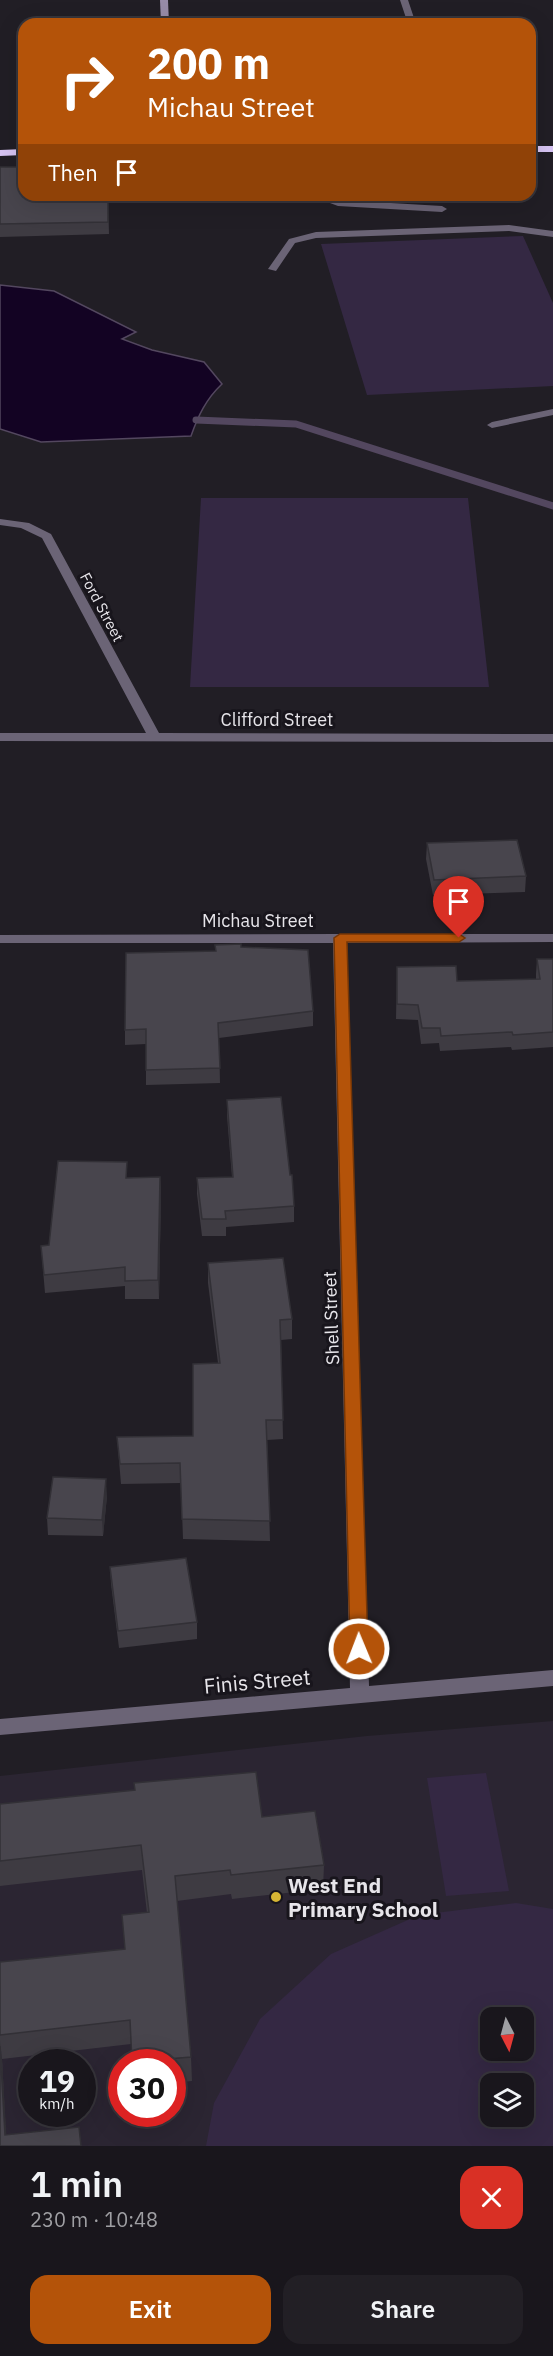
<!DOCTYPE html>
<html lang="en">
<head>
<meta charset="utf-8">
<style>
	:root { --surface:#19161c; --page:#221f25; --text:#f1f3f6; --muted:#9f9fa3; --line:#37353b; --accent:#b45309 }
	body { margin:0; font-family:"IBM Plex Sans",sans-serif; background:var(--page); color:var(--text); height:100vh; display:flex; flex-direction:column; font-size:22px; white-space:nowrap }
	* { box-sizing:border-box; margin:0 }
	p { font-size:20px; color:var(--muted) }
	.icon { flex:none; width:33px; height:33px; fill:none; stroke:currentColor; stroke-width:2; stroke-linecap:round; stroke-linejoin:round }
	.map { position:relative; height:2146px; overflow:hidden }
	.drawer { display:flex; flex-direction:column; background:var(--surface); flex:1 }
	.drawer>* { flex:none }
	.banner { position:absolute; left:18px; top:18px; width:518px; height:183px; border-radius:18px; box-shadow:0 6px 24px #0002,0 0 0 2px var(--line); background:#b45309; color:#fff; overflow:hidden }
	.needle { width:39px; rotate:174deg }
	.controls { position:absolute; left:480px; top:2007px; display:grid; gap:12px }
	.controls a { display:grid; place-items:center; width:54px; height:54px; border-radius:12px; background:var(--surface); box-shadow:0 6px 24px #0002,0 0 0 2px var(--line); font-size:30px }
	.speed { position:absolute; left:18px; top:2049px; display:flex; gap:12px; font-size:30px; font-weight:700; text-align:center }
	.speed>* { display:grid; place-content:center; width:78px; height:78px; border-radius:50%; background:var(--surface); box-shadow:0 6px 24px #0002,0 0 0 2px var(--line); line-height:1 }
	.speed small { font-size:15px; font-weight:400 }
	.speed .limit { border:9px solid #d22; background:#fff; color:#111 }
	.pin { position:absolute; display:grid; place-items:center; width:51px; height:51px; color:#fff; margin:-62px -26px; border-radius:50% 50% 50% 0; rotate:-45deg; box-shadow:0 0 6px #0007 }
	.pin .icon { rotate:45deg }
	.me { position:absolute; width:66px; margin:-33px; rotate:359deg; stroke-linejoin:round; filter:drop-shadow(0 0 4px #0008) }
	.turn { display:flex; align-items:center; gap:21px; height:126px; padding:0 30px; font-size:27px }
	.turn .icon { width:78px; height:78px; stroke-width:2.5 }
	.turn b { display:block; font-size:42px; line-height:51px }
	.then { display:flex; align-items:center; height:57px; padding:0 30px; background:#0003; gap:12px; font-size:22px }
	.round { display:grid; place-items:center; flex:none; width:63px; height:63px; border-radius:18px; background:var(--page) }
	.summary { display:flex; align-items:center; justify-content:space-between; height:102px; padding:0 30px }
	h1 { font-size:36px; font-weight:600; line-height:45px }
	.action { display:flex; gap:12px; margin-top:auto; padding:12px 30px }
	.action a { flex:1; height:69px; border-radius:18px; background:var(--accent); color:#fff; font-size:24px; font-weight:600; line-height:69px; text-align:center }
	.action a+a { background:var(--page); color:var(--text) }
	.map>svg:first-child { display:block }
	.built { fill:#2b2532; fill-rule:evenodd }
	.green { fill:#342843; fill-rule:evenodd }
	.water { fill:#130323; stroke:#53475f; stroke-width:1.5 }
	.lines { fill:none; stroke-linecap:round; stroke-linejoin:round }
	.stream { stroke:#53475f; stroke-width:7 }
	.lane { fill:#6b6476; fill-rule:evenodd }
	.street { fill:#6b6476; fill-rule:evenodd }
	.secondary { fill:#978ba8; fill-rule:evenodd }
	.highway { fill:#d7c4f3; fill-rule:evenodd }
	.wall { fill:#3e3b42 }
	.shaded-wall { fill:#323036 }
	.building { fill:#48454d; stroke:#323036; stroke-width:1.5 }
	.route { fill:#b45309; stroke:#753606; stroke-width:1.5 }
	.poi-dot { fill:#d6b534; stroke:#18151c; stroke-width:2 }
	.labels { text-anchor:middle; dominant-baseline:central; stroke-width:6; stroke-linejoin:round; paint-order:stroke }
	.far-street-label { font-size:15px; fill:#e7e5ea; stroke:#18151c }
	.street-label { font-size:18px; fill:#e7e5ea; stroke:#18151c }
	.near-street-label { font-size:21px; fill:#e7e5ea; stroke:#18151c }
	.near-poi-label { font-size:21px; font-weight:bold; fill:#e7e5ea; stroke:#18151c; text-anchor:start }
</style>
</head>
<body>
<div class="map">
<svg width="553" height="2146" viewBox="0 0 553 2146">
	<rect width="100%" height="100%" fill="#211e25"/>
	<path class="built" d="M553,1721V2146H0V1776L367,1736ZM490,2018H524V2050H490ZM32,2062H82V2114H32ZM122,2062H172V2114H122ZM490,2084H524V2116H490Z"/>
	<path class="green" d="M523,236L553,303V386L367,395L321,244Z
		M201,498H468L489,687H190Z
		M486,1773L509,1891L446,1896L427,1778Z
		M516,1903L553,1909V2146H206L214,2103L260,2019L331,1954L419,1915ZM490,2018H524V2050H490ZM490,2084H524V2116H490Z"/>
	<path class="water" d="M0,285L54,291L136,332L122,339L152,350L204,362L222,384C206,399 198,416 191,436L41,442L0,429Z"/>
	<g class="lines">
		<path class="stream" d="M196,420L296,424L553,506"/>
		<path class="lane" d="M329,195H337L339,200L442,206L447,209L442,212L338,206L330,203Z
			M509,225L553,231V237L509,231L316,238L295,243L276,271L268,269L289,239L316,232Z
			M553,409V415L492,428L487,425L492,422Z"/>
		<path class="street" d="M400,0H408L416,24H408Z
			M0,519L29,523L51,534L159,733L553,734V742L0,741V733H146L42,538L21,528L0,525Z
			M338,934H553V942L347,943L369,1686L553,1670V1686L0,1735V1719L350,1688L333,943H0V935Z"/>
		<path class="secondary" d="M160,0H168L169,24H161Z"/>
		<path class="highway" d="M530,146H553V152H530Z
			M24,149V155L0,156V150Z"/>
	</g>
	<path class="wall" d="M0,167L108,195L109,234L0,237Z
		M344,195H397V198H344Z
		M427,843L526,876L525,892L433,895L426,859Z
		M241,947L313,1011V1026L219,1038L220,1083L146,1085V1044L125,1045V1030L215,951Z
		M537,959H553V1047L512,1050L511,1047L440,1051L439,1043L421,1044L418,1020L396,1019L397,967L457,981L536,979V974Z
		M227,1100L290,1175L294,1206V1222L226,1227V1236H202L197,1194V1178L232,1177L227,1116Z
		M160,1177L161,1195L159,1299H125V1286L45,1293L41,1246L49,1245L128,1178Z
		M208,1263L292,1319V1339L281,1340L283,1439L267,1440L270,1541L183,1539L181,1483L121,1484L117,1437L193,1436L218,1363L208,1283Z
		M107,1496L103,1536L48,1535L47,1518Z
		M110,1567L197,1622V1639L119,1648L111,1584Z
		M0,1804L262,1817L324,1865L323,1889L232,1899L231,1894L177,1901L191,2057L192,2081L172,2083V2062H132L131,2044L2,2059L6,2135L0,2146V1962L124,1949L147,1913L142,1870L0,1886Z"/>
	<path class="shaded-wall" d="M160,1177L161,1195L159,1299L158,1280Z
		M106,1479L107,1496L103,1536L102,1520Z
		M0,2040L2,2059L7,2146L5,2135Z"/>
	<path class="building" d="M0,167H24V195H108V222L0,224Z
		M517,840L526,876L434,880L427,843Z
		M241,944V947L308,950L313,1011L218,1023L220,1068L146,1070V1029L125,1030L126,953L216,951L215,945Z
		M537,959H553V1032L513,1035L512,1032L441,1036L440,1028H422L418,1005L397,1004V967L456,966L457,981L540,979Z
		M281,1097L290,1175H292L294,1206L225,1211L226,1219H202L197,1178L233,1177L227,1100Z
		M58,1161L127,1162L126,1178L160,1177L158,1280L125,1281V1267L44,1275L41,1246L49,1245Z
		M283,1258L292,1319L280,1320L283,1420H266L270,1521L182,1519L180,1463L120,1464L117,1437L193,1436V1364L220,1363L208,1263Z
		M53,1477L106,1479L102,1520L47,1518Z
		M186,1558L197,1622L118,1631L110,1567Z
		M256,1772L262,1817L315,1811L324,1865L231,1875L230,1870L175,1876L191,2057L132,2062L130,2020L0,2035V1962L125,1949L122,1915L149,1912L141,1845L0,1861V1804L135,1790L134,1783Z
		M0,2046L5,2135L79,2127L81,2146H0Z"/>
	<path class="route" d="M340,934H459L465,938L459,942H347L368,1649L365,1654L359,1656L353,1654L350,1649L334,938Z"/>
	<circle class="poi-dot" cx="276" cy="1897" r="6"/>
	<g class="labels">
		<g class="far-street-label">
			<text transform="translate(102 607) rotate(62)">Ford Street</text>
		</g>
		<g class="street-label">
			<text x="277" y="719">Clifford Street</text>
			<text x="258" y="920">Michau Street</text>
			<text transform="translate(331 1318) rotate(-92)">Shell Street</text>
		</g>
		<g class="near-street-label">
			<text transform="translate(257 1681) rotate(-5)">Finis Street</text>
		</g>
		<g class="near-poi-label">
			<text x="288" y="1885">West End<tspan x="288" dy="24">Primary School</tspan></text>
		</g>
	</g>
</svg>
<div class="controls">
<a><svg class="needle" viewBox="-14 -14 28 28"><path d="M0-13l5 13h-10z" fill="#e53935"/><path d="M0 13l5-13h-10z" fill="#9f9fa3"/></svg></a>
<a><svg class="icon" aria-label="layers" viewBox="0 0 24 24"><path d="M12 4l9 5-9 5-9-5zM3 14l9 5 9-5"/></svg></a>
</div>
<div class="speed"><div>19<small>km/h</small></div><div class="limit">30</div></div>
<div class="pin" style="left:459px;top:938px;background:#d93025"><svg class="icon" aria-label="arrive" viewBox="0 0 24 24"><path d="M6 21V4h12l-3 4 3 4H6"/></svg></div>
<svg class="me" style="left:359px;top:1649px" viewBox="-20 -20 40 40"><circle r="17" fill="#b45309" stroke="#fff" stroke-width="3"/><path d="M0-11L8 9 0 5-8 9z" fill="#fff"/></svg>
<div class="banner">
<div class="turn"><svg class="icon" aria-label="right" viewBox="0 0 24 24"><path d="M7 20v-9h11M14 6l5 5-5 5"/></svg><div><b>200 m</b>Michau Street</div></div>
<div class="then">Then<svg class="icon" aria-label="arrive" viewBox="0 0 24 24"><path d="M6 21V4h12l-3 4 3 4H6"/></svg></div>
</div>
</div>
<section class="drawer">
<div class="summary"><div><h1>1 min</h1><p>230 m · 10:48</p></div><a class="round" style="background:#d93025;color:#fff"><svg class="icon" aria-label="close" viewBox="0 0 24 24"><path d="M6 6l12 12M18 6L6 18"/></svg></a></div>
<div class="action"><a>Exit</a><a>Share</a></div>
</section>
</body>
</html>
